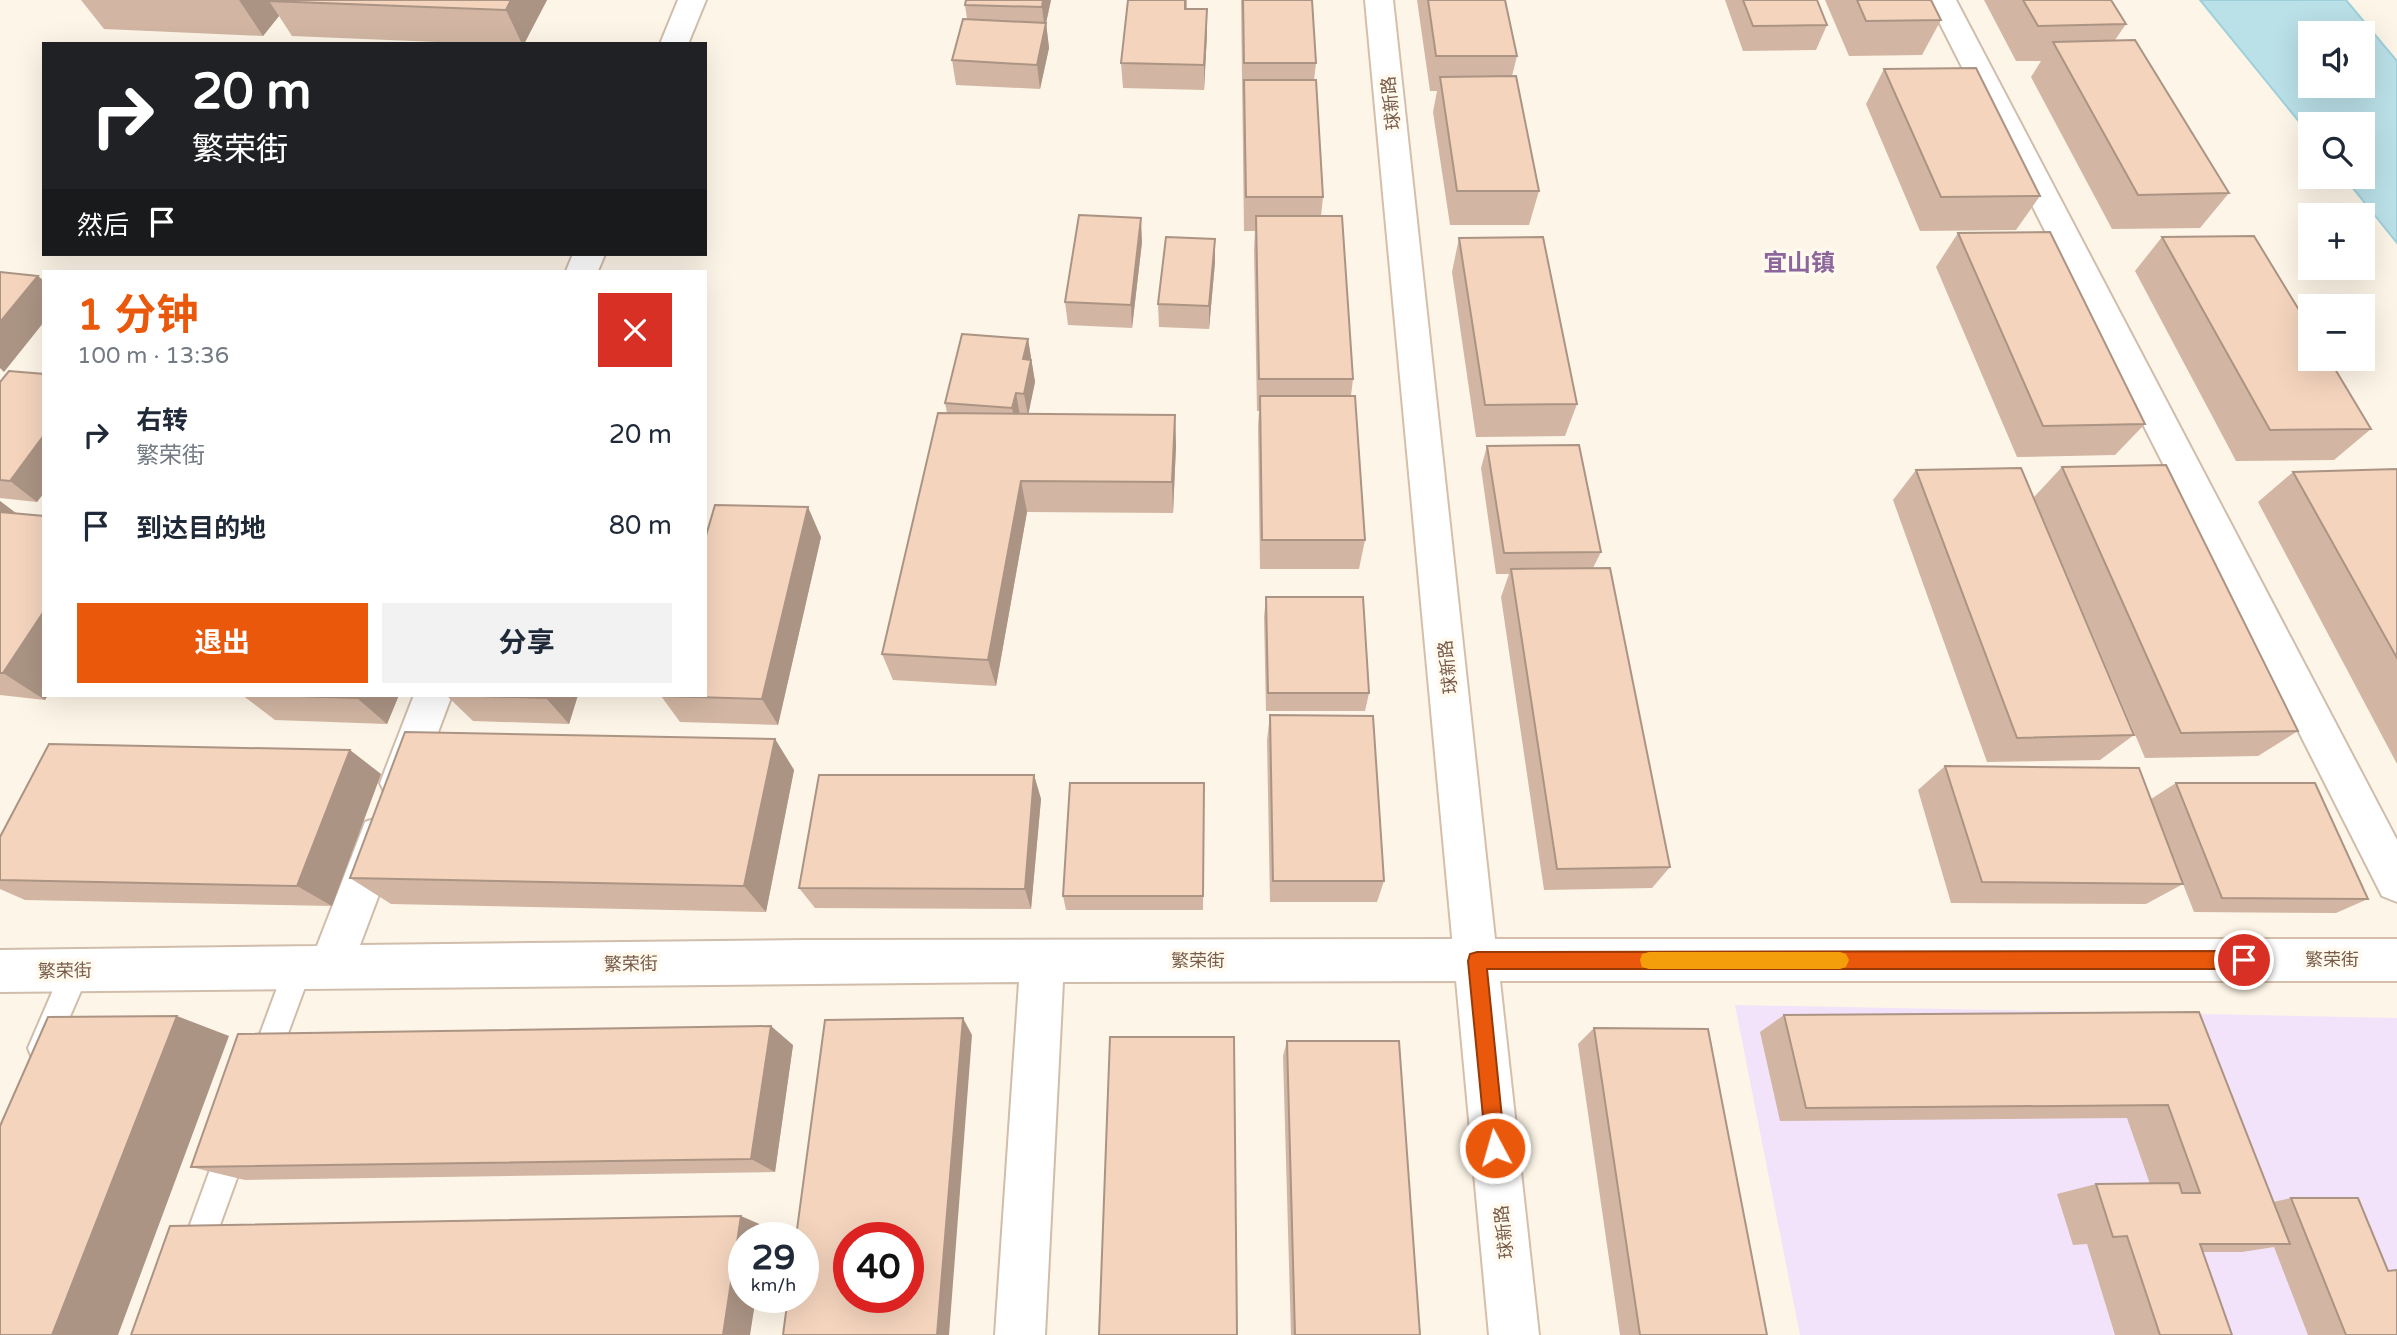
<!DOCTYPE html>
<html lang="zh">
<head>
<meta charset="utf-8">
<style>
	:root { --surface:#fff; --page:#f2f2f3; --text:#1f2937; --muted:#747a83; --accent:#ea580c }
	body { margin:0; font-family:"Varela Round","Noto Sans SC",sans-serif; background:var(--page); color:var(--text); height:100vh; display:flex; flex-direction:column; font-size:26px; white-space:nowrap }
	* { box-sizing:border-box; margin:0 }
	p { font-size:23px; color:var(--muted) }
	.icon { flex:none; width:38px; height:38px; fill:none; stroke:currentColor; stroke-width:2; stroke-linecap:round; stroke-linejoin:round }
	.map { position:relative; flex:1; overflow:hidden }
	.details { position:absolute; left:42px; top:270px; width:665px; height:427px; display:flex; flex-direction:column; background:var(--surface); border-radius:0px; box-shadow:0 7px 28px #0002 }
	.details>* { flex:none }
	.banner { position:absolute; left:42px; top:42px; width:665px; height:214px; border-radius:0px; box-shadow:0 7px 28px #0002; background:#202124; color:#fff; overflow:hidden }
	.tools { position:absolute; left:2298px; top:21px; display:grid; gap:14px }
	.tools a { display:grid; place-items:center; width:77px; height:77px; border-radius:0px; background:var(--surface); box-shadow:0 7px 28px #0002; font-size:35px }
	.speed { position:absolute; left:728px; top:1222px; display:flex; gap:14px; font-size:35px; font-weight:700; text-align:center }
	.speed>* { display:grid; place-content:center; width:91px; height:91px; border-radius:50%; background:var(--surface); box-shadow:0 7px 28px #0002; line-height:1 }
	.speed small { font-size:18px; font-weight:400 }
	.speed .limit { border:10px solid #d22; background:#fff; color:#111 }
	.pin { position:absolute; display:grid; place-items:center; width:60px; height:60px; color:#fff; margin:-30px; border:4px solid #fff; border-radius:50%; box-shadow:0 2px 7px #0007 }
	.me { position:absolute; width:77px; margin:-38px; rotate:354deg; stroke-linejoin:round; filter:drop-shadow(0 0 5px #0008) }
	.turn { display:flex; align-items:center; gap:24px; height:147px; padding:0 35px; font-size:32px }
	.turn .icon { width:91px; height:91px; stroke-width:2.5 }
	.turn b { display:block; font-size:49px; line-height:60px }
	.then { display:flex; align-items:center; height:66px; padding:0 35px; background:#0003; gap:14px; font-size:26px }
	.round { display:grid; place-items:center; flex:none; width:74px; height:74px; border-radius:0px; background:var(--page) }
	.overview { display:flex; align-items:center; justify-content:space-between; height:119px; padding:0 35px }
	h1 { font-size:42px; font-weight:700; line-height:52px; color:var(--accent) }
	.cta { display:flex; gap:14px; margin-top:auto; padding:14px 35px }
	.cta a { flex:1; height:80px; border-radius:0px; background:var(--accent); color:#fff; font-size:28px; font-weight:700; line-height:80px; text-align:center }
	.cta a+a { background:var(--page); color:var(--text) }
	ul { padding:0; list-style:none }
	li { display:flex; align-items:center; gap:21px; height:91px; padding:0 35px }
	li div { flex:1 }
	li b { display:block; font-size:26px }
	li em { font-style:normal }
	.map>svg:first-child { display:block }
	.education { fill:#f2e3fa }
	.water { fill:#bae0e8; stroke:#9fd0da; stroke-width:2; fill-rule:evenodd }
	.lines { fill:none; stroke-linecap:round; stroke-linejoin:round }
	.lane-casing { stroke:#d0bdab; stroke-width:4 }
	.street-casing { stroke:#d0bdab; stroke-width:4 }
	.secondary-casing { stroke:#d5bfab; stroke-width:4 }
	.lane { fill:#fff; fill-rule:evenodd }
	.street { fill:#fff; fill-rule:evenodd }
	.secondary { fill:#fff; fill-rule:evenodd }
	.wall { fill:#d2b6a3 }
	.shaded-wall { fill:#ab9484 }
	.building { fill:#f4d4bd; stroke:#ab9484; stroke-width:2; fill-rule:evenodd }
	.route { fill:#ea580c; stroke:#983908; stroke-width:2 }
	.slow { fill:#f59e0b }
	.labels { text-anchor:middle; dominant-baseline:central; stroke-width:7; stroke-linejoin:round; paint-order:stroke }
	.street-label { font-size:18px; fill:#785c49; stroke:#fff9ee }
	.district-label { font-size:24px; font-weight:bold; fill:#8b659c; stroke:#fff9ee }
</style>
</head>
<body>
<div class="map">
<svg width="2397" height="1335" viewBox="0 0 2397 1335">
	<rect width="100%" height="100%" fill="#fdf5e7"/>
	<path class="education" d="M1735,1005L2397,1018V1335H1800Z"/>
	<path class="water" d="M2200,0H2346L2397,61V243L2344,177H2362V124H2310V135ZM2310,33H2362V86H2310Z"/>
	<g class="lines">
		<defs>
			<path id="lane" d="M298,954L308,958L312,968L273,1074L263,1078L253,1074L249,1064L288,958Z
				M76,956L86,960L90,970L52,1058L42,1062L32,1058L28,1048L66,960Z
				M234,1130L245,1134L249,1145L205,1266L194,1270L183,1266L179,1255L223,1134Z"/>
			<path id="street" d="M678,0H706L688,44H660Z
				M1928,0H1956L2397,840V902L2382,896Z
				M573,254H605L598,271H566Z
				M414,695H452L414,796L400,801L386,796L380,783Z
				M380,817L395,822L401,836L360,945L806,940L1477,939L1492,945L1499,960L1492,975L1477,981L1063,982L1045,1335H995L1019,982L0,992V950L317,946L365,822Z"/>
			<path id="secondary" d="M1365,0H1393L1495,939H2397V981H1500L1539,1335H1489Z"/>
		</defs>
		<use href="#lane" class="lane-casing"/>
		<use href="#street" class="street-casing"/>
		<use href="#secondary" class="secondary-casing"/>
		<use href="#lane" class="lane"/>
		<use href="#street" class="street"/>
		<use href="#secondary" class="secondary"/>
	</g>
	<path class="wall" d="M81,0H547L524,44H485L292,36L279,16L263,36L104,29Z
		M966,0H1051L1046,23L1049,48L1040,89L956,85L952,60L967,19L965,5Z
		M1128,0H1187V9L1207,34L1204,90L1123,88L1121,63Z
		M1241,0H1312L1316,63L1314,80L1323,197L1321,216L1353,379L1351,396L1365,540L1359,569H1260L1258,427L1259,411H1257L1254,250L1255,231H1244Z
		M1417,0H1505L1517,56L1512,76L1539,191L1529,225H1450L1433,112L1437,91H1430Z
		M1725,0H1817L1827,25L1816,50L1743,51Z
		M1825,0H1931L1941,20L1922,55L1849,56Z
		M1984,0H2111L2126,24L2115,40L2229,193L2200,228L2112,229L2031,77L2041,61H2016Z
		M1884,69L2040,196L2016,230L1920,231L1866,104Z
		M1958,233L2145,424L2115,455L2017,457L1936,267Z
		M2162,237L2371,429L2334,460L2236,461L2135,271Z
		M1459,238L1577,404L1565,436L1476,437L1452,272Z
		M1215,239V262L1209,329L1159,327L1158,304Z
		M1142,242L1132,328L1068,325L1065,302Z
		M1028,339L1035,382L1028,414L1175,415L1176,446L1173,513L1027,512L996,686L893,680L882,654L947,413L945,403Z
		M0,382L37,502L0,498Z
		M1487,446L1601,552L1593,568L1670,867L1652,888L1544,890L1501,597L1509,574H1496L1481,468Z
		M2062,467L2298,731L2258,756L2145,758L2034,497Z
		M2397,469V764L2258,502L2293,472Z
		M1916,470L2134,735L2100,760L1987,762L1893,500Z
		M0,501L16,513L44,695H48L45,700L0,695Z
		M821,537L778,725L680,722L661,696Z
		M1266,597L1369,693L1365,711H1266L1264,617Z
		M242,695H399L387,724L275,720Z
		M446,695H578L569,724L473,721Z
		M1270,715L1384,881L1377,902H1270L1267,740Z
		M775,739L794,770L766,912L391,904L350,878Z
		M1945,766L2151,799L2176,783L2368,899L2336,913L2194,912L2183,884L2146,904L1951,903L1918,790Z
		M381,774L332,906L25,900L0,889V837Z
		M1034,775L1041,799L1031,909L815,908L799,888Z
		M1204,783L1203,910H1066L1063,896Z
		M2199,1012L2273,1202L2291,1198L2397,1335H2308L2274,1247L2242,1252H2203L2232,1335H2115L2087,1244L2073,1245L2057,1194L2096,1184H2150L2127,1118L1780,1121L1760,1032L1784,1015Z
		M1594,1028L1767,1335H1620L1578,1044Z
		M1287,1041L1420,1335H1291L1283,1056Z
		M793,1045L775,1172L245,1180L191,1167Z"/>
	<path class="shaded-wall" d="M239,0H292L269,1L279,16L263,36Z
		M511,0H547L524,44H522L506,10Z
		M1043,0H1051L1046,23L1049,48L1040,89L1037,65L1045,31L1042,7Z
		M1207,9V34L1204,90V65Z
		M1141,218L1142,242L1132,328L1131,305Z
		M1215,239V262L1209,329V306Z
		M38,276L44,281V322L4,372L0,368V322Z
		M1028,339L1035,382L1028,416L1024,394L1023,359Z
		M1016,393L1020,416L1016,430L1012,408Z
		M1175,415L1176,446L1173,513L1172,482Z
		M44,435V493L37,502L10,481Z
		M1021,481L1027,512L996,686L988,660Z
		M0,501L21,517L0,546Z
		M808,507L821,537L778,725L762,699Z
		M44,611V695H48L45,700L3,673Z
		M359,695H399L387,724L357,698Z
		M547,695H578L569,724L546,698Z
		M775,739L794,770L766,912L744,886Z
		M350,750L381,774L332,906L297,886Z
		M1034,775L1041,799L1031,909L1025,889Z
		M177,1016L229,1036L118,1335H52Z
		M963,1018L972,1035L949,1335H937Z
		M771,1026L793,1045L775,1172L751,1159Z
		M741,1216L766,1227L764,1237H744V1297H756L750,1335H723Z"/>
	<path class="building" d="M270,0H511L506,10L269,1Z
		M966,0H1043L1042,7L965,5Z
		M1128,0H1185V9H1207L1204,65L1121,63Z
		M1243,0H1312L1316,63H1244Z
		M1428,0H1505L1517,56H1436Z
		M1743,0H1817L1827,25L1753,26Z
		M1857,0H1931L1941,20L1866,21Z
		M2023,0H2111L2126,24L2038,26Z
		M963,19L1046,23L1037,65L952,60Z
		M2135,40L2229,193L2138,195L2053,42Z
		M1976,68L2040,196L1941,197L1884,69Z
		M1516,76L1539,191H1457L1440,77Z
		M1244,80H1316L1323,197H1246Z
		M1079,215L1141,218L1131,305L1065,302Z
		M1256,216H1342L1353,379H1259Z
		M2050,232L2145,424L2043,426L1958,233Z
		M2254,236L2310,328V359H2329L2371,429L2270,430L2162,237Z
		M1166,237L1215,239L1209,306L1158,304Z
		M1543,237L1577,404L1485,405L1459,238Z
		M0,272L38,276L0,322Z
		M962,334L1028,339L1023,359L1031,360L1024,394L1016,393L1012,408L945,403Z
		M9,371L44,374V435L10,481L0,480V382Z
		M1260,396H1355L1365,540H1262Z
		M938,413L1175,415L1172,482L1021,481L988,660L882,654Z
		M1579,445L1601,552L1504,553L1487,446Z
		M2166,465L2298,731L2181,733L2062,467Z
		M2021,468L2134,735L2017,738L1916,470Z
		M2397,469V658L2293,472Z
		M715,505L808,507L762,699L661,696V695H705V539Z
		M0,512L44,516V611L3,673H0Z
		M1610,568L1670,867L1557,869L1511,569Z
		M1266,597H1363L1369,693H1268Z
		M265,695H359L357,698Z
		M446,695H547L546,698Z
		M1270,715L1373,716L1384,881H1273Z
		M405,732L775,739L744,886L350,878Z
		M49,744L350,750L297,886L0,880V837Z
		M1945,766L2139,768L2183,884L1982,882Z
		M819,775H1034L1025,889L799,888Z
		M1070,783H1204L1203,896H1063Z
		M2176,783H2315L2368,899L2222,898Z
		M2199,1012L2290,1244H2200L2232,1335H2160L2127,1236L2113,1237L2096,1184L2179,1183L2182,1193H2200L2168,1105L1806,1108L1784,1015Z
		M177,1016L52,1335H0V1126L48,1017Z
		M963,1018L937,1335H783L788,1297H803V1237H796L825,1020ZM849,1237H908V1297H849Z
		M771,1026L751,1159L191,1167L238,1034Z
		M1594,1028L1708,1029L1767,1335H1640Z
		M1110,1037H1234L1237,1335H1099Z
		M1287,1041H1399L1420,1335H1295Z
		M2291,1198H2358L2388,1271L2397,1270V1335H2346Z
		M741,1216L723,1335H131L170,1226Z"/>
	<path class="route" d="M2244,951L2250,954L2253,960L2250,966L2244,969H1487L1505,1148L1502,1155L1495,1157L1489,1155L1486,1148L1468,961L1470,954L1477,952Z"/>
	<path class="slow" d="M1649,952H1840L1846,954L1849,960L1846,967L1840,969H1649L1642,967L1640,960L1642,954Z"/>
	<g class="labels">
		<g class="street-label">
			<text transform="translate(1391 103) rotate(-96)">球新路</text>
			<text transform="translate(1448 667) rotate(-96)">球新路</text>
			<text x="2332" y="960">繁荣街</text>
			<text x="1198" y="961">繁荣街</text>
			<text transform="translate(631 964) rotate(-1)">繁荣街</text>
			<text transform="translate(65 971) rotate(-1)">繁荣街</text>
			<text transform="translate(1504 1232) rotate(-96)">球新路</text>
		</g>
		<g class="district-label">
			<text x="1799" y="263">宜山镇</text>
		</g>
	</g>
</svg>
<div class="tools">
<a><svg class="icon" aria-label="sound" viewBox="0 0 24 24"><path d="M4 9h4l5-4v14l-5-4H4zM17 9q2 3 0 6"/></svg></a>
<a><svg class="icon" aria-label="search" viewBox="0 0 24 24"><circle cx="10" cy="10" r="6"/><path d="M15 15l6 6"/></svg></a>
<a>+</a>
<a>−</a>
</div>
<div class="speed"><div>29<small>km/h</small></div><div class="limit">40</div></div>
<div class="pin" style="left:2244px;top:960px;background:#d93025"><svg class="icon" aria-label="arrive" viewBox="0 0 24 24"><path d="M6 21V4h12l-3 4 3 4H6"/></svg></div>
<svg class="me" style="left:1495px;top:1148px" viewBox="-20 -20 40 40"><circle r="17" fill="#ea580c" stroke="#fff" stroke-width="3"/><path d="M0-11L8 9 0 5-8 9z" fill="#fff"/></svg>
<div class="banner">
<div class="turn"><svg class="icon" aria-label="right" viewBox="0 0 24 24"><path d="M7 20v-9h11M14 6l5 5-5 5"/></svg><div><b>20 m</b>繁荣街</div></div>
<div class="then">然后<svg class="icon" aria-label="arrive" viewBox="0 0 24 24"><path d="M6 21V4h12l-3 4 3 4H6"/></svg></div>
</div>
<section class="details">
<div class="overview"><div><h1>1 分钟</h1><p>100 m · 13:36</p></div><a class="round" style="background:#d93025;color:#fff"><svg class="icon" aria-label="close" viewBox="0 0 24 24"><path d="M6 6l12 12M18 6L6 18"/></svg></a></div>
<ul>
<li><svg class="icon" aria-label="right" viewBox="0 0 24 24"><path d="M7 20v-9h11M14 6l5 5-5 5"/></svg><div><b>右转</b><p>繁荣街</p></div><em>20 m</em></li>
<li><svg class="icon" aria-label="arrive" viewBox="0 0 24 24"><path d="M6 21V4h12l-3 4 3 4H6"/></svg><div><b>到达目的地</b></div><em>80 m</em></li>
</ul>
<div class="cta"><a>退出</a><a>分享</a></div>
</section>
</div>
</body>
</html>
